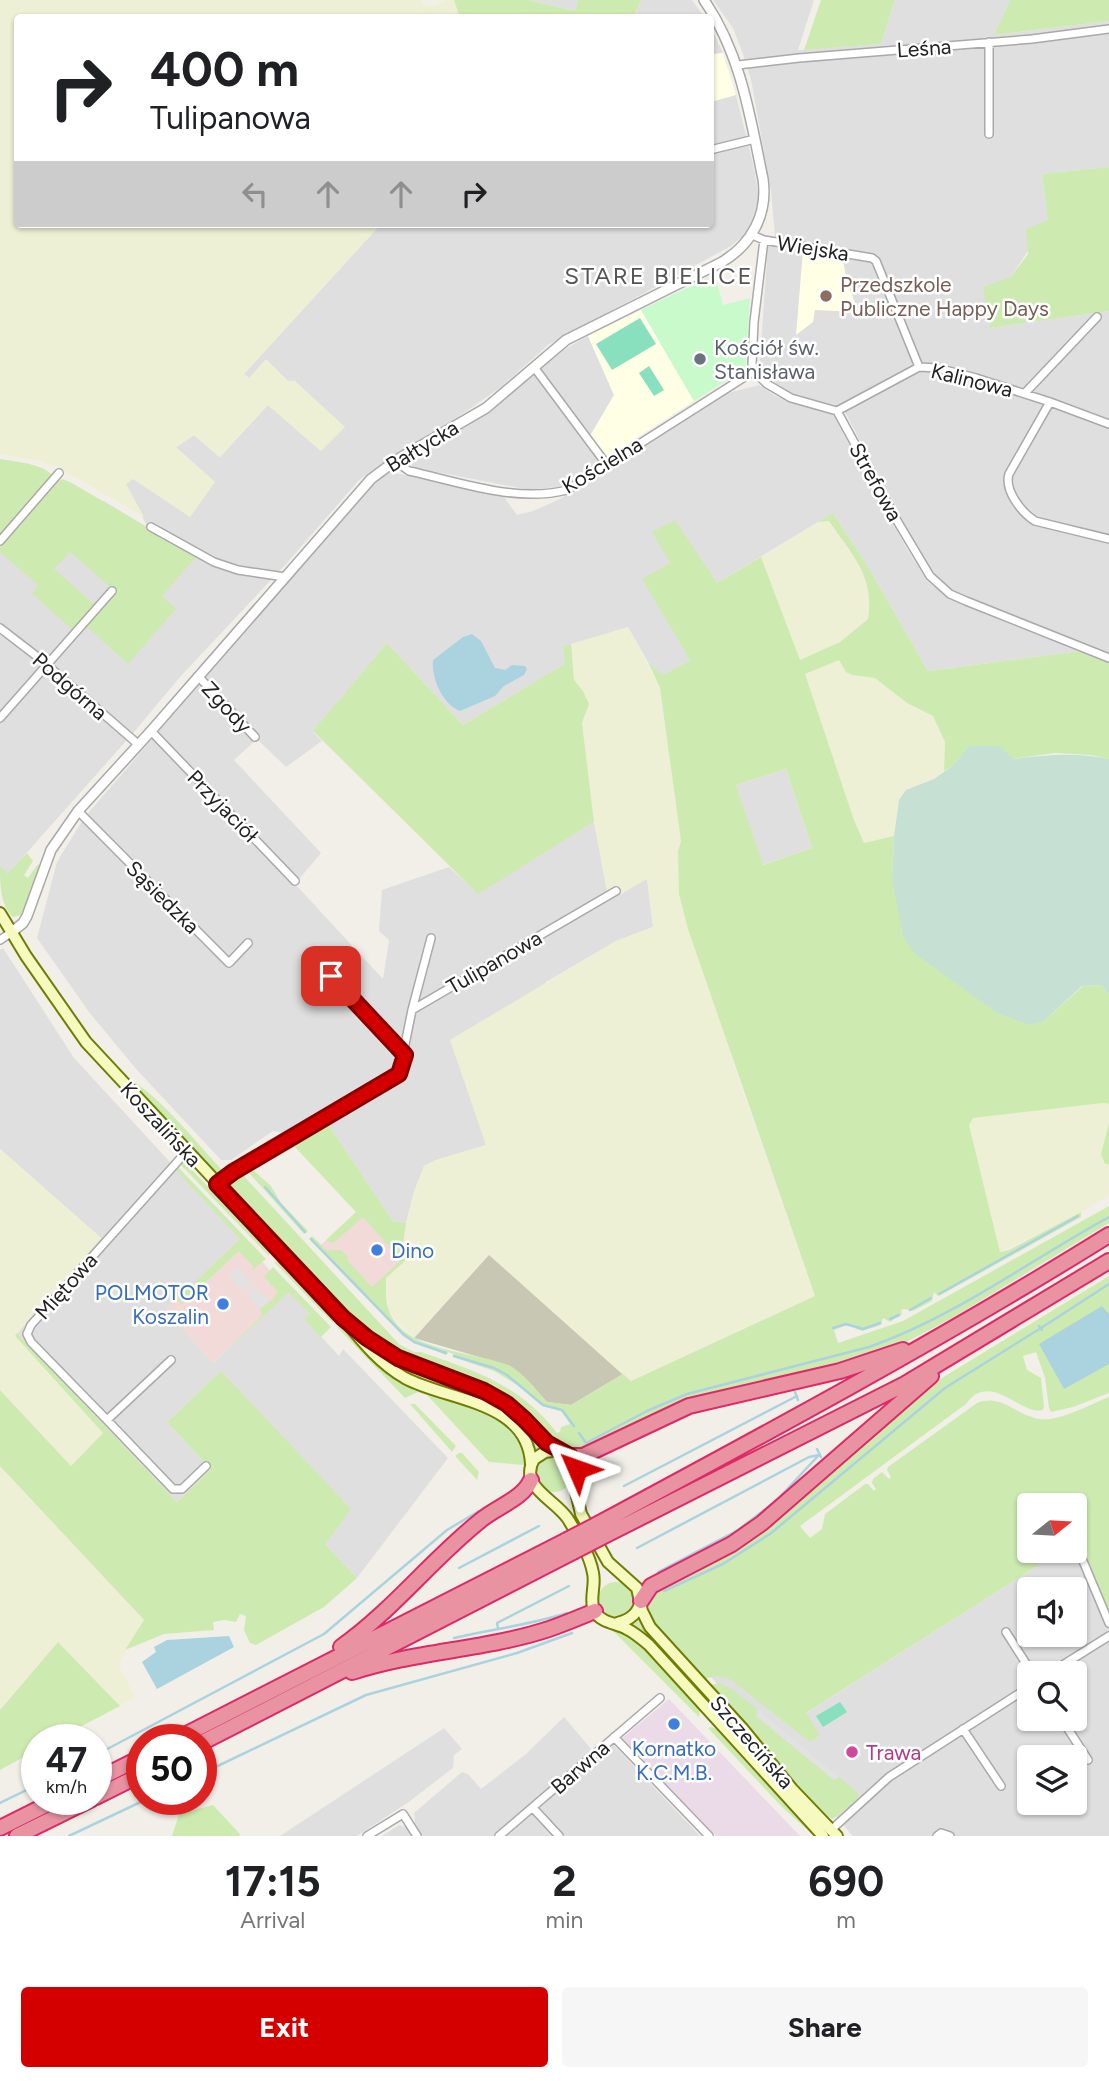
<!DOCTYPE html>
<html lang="en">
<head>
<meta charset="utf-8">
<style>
	:root { --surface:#fff; --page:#f6f6f6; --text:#202124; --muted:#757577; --accent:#d40000 }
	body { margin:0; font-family:Figtree,sans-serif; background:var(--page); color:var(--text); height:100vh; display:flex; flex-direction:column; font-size:26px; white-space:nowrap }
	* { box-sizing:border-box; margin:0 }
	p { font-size:23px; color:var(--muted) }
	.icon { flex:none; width:38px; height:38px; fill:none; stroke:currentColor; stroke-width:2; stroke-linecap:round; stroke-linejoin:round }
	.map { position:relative; height:1836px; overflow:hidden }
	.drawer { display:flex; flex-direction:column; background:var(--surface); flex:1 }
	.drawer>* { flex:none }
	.guide { position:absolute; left:14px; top:14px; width:700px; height:214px; border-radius:7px; box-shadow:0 2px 5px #0004; background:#fff; color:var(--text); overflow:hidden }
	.needle { width:46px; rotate:72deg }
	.fabs { position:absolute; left:1017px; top:1493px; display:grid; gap:14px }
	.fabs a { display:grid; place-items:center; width:70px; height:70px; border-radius:7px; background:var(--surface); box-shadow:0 2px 5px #0004; font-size:35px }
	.speed { position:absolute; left:21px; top:1724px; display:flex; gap:14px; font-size:35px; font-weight:700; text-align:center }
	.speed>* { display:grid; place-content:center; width:91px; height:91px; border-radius:50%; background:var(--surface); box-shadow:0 2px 5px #0004; line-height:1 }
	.speed small { font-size:18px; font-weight:400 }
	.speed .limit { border:10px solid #d22; background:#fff; color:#111 }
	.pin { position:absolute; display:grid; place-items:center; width:60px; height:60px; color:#fff; margin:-30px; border-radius:14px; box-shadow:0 4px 10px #0006 }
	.me { position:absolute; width:77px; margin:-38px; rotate:313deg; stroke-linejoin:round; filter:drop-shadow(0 0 5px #0008) }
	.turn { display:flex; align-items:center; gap:24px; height:147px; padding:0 21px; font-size:32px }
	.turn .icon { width:91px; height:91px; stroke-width:2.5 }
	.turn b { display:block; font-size:49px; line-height:60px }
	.lanes { display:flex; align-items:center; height:66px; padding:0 21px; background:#0003; justify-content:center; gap:35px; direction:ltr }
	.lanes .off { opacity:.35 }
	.eta { display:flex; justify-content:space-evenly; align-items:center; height:119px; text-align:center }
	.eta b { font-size:42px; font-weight:700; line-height:49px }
	.button { display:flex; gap:14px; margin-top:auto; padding:14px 21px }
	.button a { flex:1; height:80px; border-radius:7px; background:var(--accent); color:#fff; font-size:28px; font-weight:700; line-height:80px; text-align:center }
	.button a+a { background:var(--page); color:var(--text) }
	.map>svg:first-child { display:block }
	.residential { fill:#e0dfdf; fill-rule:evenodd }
	.commercial { fill:#f2dad9 }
	.industrial { fill:#ebdbe8 }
	.education { fill:#ffffe5 }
	.construction { fill:#c7c7b4 }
	.farmland { fill:#eef0d5 }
	.grass { fill:#cdebb0; fill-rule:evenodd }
	.wetland { fill:#c6e0d4 }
	.park { fill:#c8facc }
	.pitch { fill:#88e0be }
	.parking { fill:#e2e2e2 }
	.water { fill:#aad3df }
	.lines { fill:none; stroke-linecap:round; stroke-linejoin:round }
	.stream { stroke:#aad3df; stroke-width:2.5 }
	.minor-casing { stroke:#a9a9a9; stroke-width:10 }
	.tertiary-casing { stroke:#a9a9a9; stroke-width:12 }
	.secondary-casing { stroke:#707d05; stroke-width:14 }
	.motorway-casing { stroke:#dc2a67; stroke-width:18 }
	.minor { stroke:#fff; stroke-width:7 }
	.tertiary { stroke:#fff; stroke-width:9 }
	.secondary { stroke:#f7fabf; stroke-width:10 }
	.motorway { stroke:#e892a2; stroke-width:14 }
	.motorway-bridge-casing { stroke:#dc2a67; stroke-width:18; stroke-linecap:butt }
	.motorway-bridge { stroke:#e892a2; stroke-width:14 }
	.route-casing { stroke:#8a0000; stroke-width:18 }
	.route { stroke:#d40000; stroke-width:12 }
	.education-dot { fill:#8d6e63; stroke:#fff; stroke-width:2.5 }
	.worship-dot { fill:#6b7280; stroke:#fff; stroke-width:2.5 }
	.shop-dot { fill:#3f7fe0; stroke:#fff; stroke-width:2.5 }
	.hotel-dot { fill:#d1479c; stroke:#fff; stroke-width:2.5 }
	.labels { text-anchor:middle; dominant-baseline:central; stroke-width:5; stroke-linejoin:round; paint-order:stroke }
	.street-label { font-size:21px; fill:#222; stroke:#fff }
	.education-label { font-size:21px; fill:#785e54; stroke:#fff; text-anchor:start }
	.worship-label { font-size:21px; fill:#5b616d; stroke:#fff; text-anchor:start }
	.shop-label { font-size:21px; fill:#366cbe; stroke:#fff; text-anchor:start }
	.hotel-label { font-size:21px; fill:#b23c85; stroke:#fff; text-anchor:start }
	.quarter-label { font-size:24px; letter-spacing:2px; fill:#555; stroke:#fff }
</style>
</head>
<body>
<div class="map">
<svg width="1109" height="1836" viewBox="0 0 1109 1836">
	<rect width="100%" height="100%" fill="#f2efe9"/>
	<path class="residential" d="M528,0H578L575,11Z
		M641,0H692L704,17L637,18L635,16Z
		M713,0H814L798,50L881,44L895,0H1010L994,35L1109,21V167L1042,174L1048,220L1011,277L990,328L1109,311V654L961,595L943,584L917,551L845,412L835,405L791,393L759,372L768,246L775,236L771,191L751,79L743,54L733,28Z
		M711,27L723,53L736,95L754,168L759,199L750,226L743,236L731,246L548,345L501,387L416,446L388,459L360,479L286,564L180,677L134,732L7,875L0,865V535L53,476L101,504L104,501L148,528L125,483L194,435L220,457L268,405L321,451L288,381L266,360L249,379L244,374L381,224H710Z
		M588,336L614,395L590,436L607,457L563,486L530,490L411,467L414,459L476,420L558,353Z
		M759,385L775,396L833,415L907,549L928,582L950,599L1082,651L928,671L870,570L833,513L717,583L670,563L672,626L690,660L663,675L648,662L628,627L463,725L387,643L313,732L322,741L286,767L257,739L234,760L321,853L295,884L383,979L389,940L379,931L382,890L449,867L478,893L594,822L607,891L617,885L621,894L647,878L653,927L616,941L546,982L486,1145L436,1160L424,1166L414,1192L406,1223L393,1221L322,1115L289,1134L273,1131L231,1160H221L137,1070L89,1012L37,938L57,862L84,818L365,492L389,472L498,493L504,497L517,515L533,511L560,499L728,393Z
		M786,769L812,848L762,865L736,785Z
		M3,948L74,1058L241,1239L166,1310L213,1363L289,1291L310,1314L305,1319L339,1356L343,1349L448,1458L357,1578L325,1544L221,1371L167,1422L211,1469L177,1502L17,1333L101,1238L0,1149V950Z
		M1061,1551H1072L1077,1561L1085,1557L1109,1567V1836H853L703,1668L720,1654L797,1719ZM1029,1589H1074V1634H1029ZM1029,1673H1074V1718H1029ZM1029,1757H1074V1802H1029Z
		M564,1717L598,1757L613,1744L700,1836H382L399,1825L405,1827L415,1823L414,1813L462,1772L468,1774L481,1789L526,1754Z
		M444,1728L462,1749L454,1755L453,1768L410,1801L357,1836H280Z"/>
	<path class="commercial" d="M359,1210L406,1260L368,1295L321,1245Z
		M241,1239L289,1291L213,1363L165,1310Z"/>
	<path class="industrial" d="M669,1699L798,1834L801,1836H716L622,1738Z"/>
	<path class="education" d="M723,53L736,95L711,102V54Z
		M803,251L842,256L847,281L858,312L815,310L813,322L796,335Z
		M641,310L694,401L607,457L590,436L614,395L588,336Z"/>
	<path class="construction" d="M489,1254L623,1374L571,1405L547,1402L530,1383L510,1366L414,1338Z"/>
	<path class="farmland" d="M0,0H421L423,5L433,6L448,0H454L460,17L18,18V224H381L244,374L249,378L266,359L288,381H295L345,427L321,451L268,405L219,457L194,435L176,447L215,482L190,517L133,479L126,484L144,517L61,469L39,461L0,454Z
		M829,520L860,565L868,585L870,604L868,619L840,642L800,661L761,557L818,522Z
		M628,627L660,688L681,841L678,851L734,1066L815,1296L630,1381L489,1255L414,1338L389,1313L386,1278L405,1260L402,1252L406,1223L414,1192L424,1166L436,1160L486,1145L450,1040L616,941L653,927L647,879L621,894L616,886L607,891L594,822L582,723L586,716L583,691L574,680L571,644Z
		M839,660L852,675L875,678L907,703L933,716L945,742L944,771L934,779L906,790L899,800L894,836L864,843L854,820L805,674Z
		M1103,1103L1109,1104V1123L1101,1154L1105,1164H1109V1195L1071,1218L1000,1252L969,1125L973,1118Z
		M0,1149L101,1238L15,1336L104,1432L71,1466L0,1390Z
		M0,1466L144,1620L118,1664L135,1697L120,1706L58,1642L0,1710Z"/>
	<path class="grass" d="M454,0H528L575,11L578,0H641L635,15L637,17L460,18Z
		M821,0H895L881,44L804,50Z
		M1010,0H1109V21L994,35Z
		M1109,167V311L990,328L983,287L1011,277L1028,254L1026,229L1048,220L1042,174Z
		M0,459C16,462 42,463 53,476L0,535Z
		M62,479L70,482L197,556L162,596L176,609L128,664L86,626L116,592L70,552L54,569L95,605L73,630L32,594L38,585L0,552V547L57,483Z
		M833,513L870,570L928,671L1082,651L1109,663V759L1091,755L1055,753L1012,759L969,746L951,767L944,771L945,742L933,716L907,703L875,678L852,675L846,672L839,660L805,674L854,820L864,843L894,836L892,880L1044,1021L1083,986L1101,985L1109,994V1104L1103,1103L973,1118L969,1125L1000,1252L1009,1250L1081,1212V1217L941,1295L938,1296L934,1292L932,1301L913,1311L904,1309L901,1310L902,1314L890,1322L883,1318L881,1325L862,1331L847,1325L834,1330L838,1343L903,1321L1109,1206V1223L952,1318L897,1347L855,1361L672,1406L584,1448C558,1455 527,1410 507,1397C467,1370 415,1368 375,1340C357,1328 342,1307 327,1291C294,1256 261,1221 229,1186L228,1179L237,1174H242L399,1344L414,1352H421C476,1371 520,1385 557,1433L560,1432L561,1427L570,1424L561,1411L542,1406L519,1386L494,1371L453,1357V1354L448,1352L446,1355L404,1337L309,1239L312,1236L327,1250H341L349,1258L347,1260L372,1287L401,1260L363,1217L335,1242L331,1243L326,1240L356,1212L293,1145L288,1150L287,1144L326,1121L393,1221L406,1223L402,1252L406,1260L386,1278C386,1289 385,1301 389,1311C404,1352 473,1351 508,1365C523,1372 536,1390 547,1402L571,1405L623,1374L631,1381L815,1296L688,929L679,894L678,851L681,841L660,688L648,662L663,675L690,660L642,579L670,563L652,532L675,520L717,583L761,557L800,660L840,642L868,619C875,575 851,554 829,521L818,522ZM786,769L812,848L763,865L736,785Z
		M387,643L463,725L565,664L563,646L571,644L574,680L583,691L589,704L582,723L594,822L478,894L313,731Z
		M27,853L33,861L24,875L28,878L38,864L40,867L27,907L21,915L13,917C0,905 0,883 0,865L7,874Z
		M125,1076C162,1097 195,1142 225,1173L221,1174L214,1171Z
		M1109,1123V1164H1105L1101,1154Z
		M184,1162L270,1250L269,1256L180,1164Z
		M252,1165V1169L271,1186L281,1203L308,1231L304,1234L250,1174L248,1170Z
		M178,1167L266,1259L251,1271L253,1266L239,1251L182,1304L177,1299L240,1239L175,1169Z
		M280,1261L334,1318L333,1323L274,1262Z
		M273,1267L331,1327L321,1337L304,1319L310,1314L289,1292L226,1351L262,1315L260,1309L275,1298L274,1296L278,1292L264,1277Z
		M1109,1276V1393L1073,1407L1051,1412L1049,1408L1045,1378L1036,1352L1023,1356L1027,1370L1041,1378L1044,1406L1043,1410C1021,1416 990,1370 966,1404L800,1526L810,1538L822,1529L825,1514L865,1484H868L874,1491L876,1489L872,1483L873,1479L882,1472L889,1479L891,1477L887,1470L888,1467L977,1403C1003,1393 1016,1416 1040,1419C1059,1422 1091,1404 1109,1397V1615L1086,1558L1077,1561L1072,1551L1074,1550V1505H1029V1550L1061,1551L806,1713L820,1735L810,1742L730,1679L716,1676L704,1679L654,1622L648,1606L652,1595L657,1591L733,1551L766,1529L942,1378Z
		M339,1326L384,1367L486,1412C508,1426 520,1437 526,1462L524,1465L489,1462L427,1395L418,1392L405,1398L337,1327Z
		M17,1333L177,1502L211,1469L167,1422L221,1371L351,1509L325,1544L357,1578L324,1607L256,1645L250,1643L244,1630L246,1616L240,1614L236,1622L224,1620L213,1622L214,1630L164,1634L125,1650L144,1620L0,1466V1390L71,1466L103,1433L15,1336Z
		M376,1351L492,1401L512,1413L543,1446L534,1450L530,1439L489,1403L468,1394L430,1385L404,1374Z
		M410,1404H415L456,1446L452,1452Z
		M459,1453H462L479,1472L477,1480L455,1456Z
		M536 1474a18 18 0 1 1 36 0a18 18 0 1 1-36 0Z
		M598 1600a18 18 0 1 1 36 0a18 18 0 1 1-36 0Z
		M640,1619L646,1629L754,1750V1754L653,1642L632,1625Z
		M611,1629C644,1635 678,1684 700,1708L699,1717Z
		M58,1642L120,1706L57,1739L37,1740V1750L0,1770V1710Z
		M719,1683L731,1688L758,1710L756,1715L834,1780L839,1777L858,1793V1799L833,1819L824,1814L779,1766L745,1722L710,1685Z
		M711,1727L721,1730L814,1833L813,1835L782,1807L708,1728Z
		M213,1805L240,1834L239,1836H172L179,1814Z"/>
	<path class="wetland" d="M969,746H999L1013,759C1046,755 1076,752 1109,759V994L1101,985L1082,986L1044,1021L1030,1025L997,1013L914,953L903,936L892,880L894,836L899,800L906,790L934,779L951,767Z"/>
	<path class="park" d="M708,278L710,285L717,283L723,305L750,298L745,369L694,401L641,310Z"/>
	<path class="pitch" d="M640,318L656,344L612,370L596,344Z
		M649,366L664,390L654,396L639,373Z
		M840,1702L847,1712L823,1727L816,1716Z"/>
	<path class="parking" d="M237,1267L252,1283L243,1291L228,1275Z
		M255,1286L269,1301L260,1309L246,1294Z
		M758,1710L839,1777L834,1780L756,1716Z"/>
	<path class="water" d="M472,634L481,641L495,668L505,670L512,665L525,666L527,669L524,675L504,686L495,696L460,711C443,705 431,678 433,660L463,637Z
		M1102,1306L1109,1314V1364L1064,1389L1039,1344Z
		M229,1636L234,1647L157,1689L142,1662L156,1652L154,1647L167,1640Z"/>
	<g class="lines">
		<path class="stream" d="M265,1187L305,1232
			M311,1239L403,1334L414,1342L446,1353
			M939,1294L1078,1216
			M910,1310L931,1298
			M890,1319L899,1315
			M833,1328L846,1324L863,1329L880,1323
			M1042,1330L1041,1328L1109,1284
			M454,1356L494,1368L507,1375L543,1405L562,1410L574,1426
			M795,1392L798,1400
			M579,1433L586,1443L647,1411L687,1394L869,1347C955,1317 1030,1260 1109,1217
			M817,1449L821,1457
			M624,1486L797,1396
			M637,1548L809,1457L819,1455
			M459,1568L539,1526
			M658,1572L738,1530L777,1500L818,1456
			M664,1591L723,1564L770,1534L945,1388L1041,1328L1039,1326
			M498,1628L497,1623L569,1586
			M454,1638C492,1629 530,1625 567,1613
			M96,1755L324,1634L447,1530L479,1511
			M201,1774L366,1695L517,1653L572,1633
			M0,1803L37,1785
			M69,1836L147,1799"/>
		<defs>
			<path id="minor" d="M738,65L799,58L1032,39L1109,29
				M989,134V42
				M710,150L755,139
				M752,235L764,240L872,258L876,261L919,367
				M764,240L754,322L752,364L754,371L767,384L791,398L837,411
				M534,367L607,465
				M1025,393L1097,317
				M1050,402L1009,474C1004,490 1021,512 1035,521L1109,539
				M837,411L896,519L930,576L950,594L966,601L1109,658
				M837,411L919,367L937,368L976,378L1050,402L1109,424
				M395,461L409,471C460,482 516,503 567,490L754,371
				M151,527L214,562L238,570L285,577
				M0,541L59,473
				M0,628L39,658L139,745
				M198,676L255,737
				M0,718L112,591
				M151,731L295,881
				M78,811L229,963L248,943
				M0,940L12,932
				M313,957L405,1055
				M412,1010L431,938
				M217,1184L233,1172L399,1074L412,1010L616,891
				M171,1360L107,1420L31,1342L27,1334L31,1325L187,1151
				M107,1420L173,1489H182L206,1466
				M1083,1561L1109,1623
				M1006,1632L1032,1673
				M1050,1673L1109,1636
				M1061,1718L1088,1760
				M963,1729L1001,1786
				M614,1737L709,1836
				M533,1808L559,1836
				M831,1830L889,1777L1029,1687
				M367,1836L403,1814L417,1836
				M499,1836L660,1698
				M937,1836L941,1833L950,1836"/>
			<path id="tertiary" d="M12,932L23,923L27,916L51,850L78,811L151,731L371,479L395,461L486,408L566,340L722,262C752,244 768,214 763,179C750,116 741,54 704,0"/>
			<path id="secondary" d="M0,913L26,956L86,1042L343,1318C362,1341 379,1363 405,1378C447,1401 528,1400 531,1464
				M363,1335L398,1358L498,1399L524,1418L547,1442L570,1456L577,1469L576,1492L581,1514L608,1562L637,1588L642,1611L650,1627L742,1728L792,1789L837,1836
				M559,1450L545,1452L534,1459C518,1487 555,1499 568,1519C577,1534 590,1555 593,1573C596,1585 589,1599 594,1611C601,1623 616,1623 627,1629C635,1633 642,1639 649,1645L823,1836
				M614,1624C626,1621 636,1617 640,1604"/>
			<path id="motorway" d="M570,1456H583L689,1406L840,1371L903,1350
				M596,1525C769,1432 942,1339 1109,1235
				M602,1537L905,1384L1109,1261
				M641,1601L651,1586L732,1544L762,1523L931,1376
				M341,1647C392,1611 432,1559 481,1520C496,1507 523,1499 531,1480
				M352,1672C416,1651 485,1650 549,1629C564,1624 580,1617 595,1611
				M175,1740L567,1540
				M201,1743L573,1552
				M96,1780L142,1757
				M96,1797L142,1774
				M0,1828L58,1799
				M17,1836L92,1799"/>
		</defs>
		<use href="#minor" class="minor-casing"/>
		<use href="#tertiary" class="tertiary-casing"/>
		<use href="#secondary" class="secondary-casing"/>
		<use href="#motorway" class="motorway-casing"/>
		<use href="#minor" class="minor"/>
		<use href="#tertiary" class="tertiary"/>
		<use href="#secondary" class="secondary"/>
		<use href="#motorway" class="motorway"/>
		<defs>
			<path id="motorway-bridge" d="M567,1540L596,1525
				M573,1552L602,1537"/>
		</defs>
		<use href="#motorway-bridge" class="motorway-bridge-casing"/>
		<use href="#motorway-bridge" class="motorway-bridge"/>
	</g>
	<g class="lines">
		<defs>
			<path id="route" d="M331,976L405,1055L399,1074L233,1172L217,1184L343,1318L367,1338L398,1358L484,1391L507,1404L524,1419L547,1443L570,1456L577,1469"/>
		</defs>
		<use href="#route" class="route-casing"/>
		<use href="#route" class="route"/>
	</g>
	<circle class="education-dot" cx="826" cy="296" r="7"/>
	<circle class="worship-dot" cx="700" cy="359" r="7"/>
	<g class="shop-dot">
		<circle cx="377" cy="1250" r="7"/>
		<circle cx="223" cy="1304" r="7"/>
		<circle cx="674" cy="1724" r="7"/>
	</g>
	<circle class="hotel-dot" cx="852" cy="1752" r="7"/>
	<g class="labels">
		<g class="street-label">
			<text transform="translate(924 48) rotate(-4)">Leśna</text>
			<text transform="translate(813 248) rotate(9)">Wiejska</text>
			<text transform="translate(972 380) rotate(14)">Kalinowa</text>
			<text transform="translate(422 446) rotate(-31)">Bałtycka</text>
			<text transform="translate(602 465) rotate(-31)">Kościelna</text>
			<text transform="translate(876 482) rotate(61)">Strefowa</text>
			<text transform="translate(70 686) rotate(41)">Podgórna</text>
			<text transform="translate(227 707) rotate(47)">Zgody</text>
			<text transform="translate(223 806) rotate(46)">Przyjaciół</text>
			<text transform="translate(163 897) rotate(45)">Sąsiedzka</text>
			<text transform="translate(494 962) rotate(-30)">Tulipanowa</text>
			<text transform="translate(161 1124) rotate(47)">Koszalińska</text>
			<text transform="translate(66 1286) rotate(-48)">Miętowa</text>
			<text transform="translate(752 1742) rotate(49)">Szczecińska</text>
			<text transform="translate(580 1767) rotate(-41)">Barwna</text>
		</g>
		<g class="education-label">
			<text x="840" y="284">Przedszkole<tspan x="840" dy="24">Publiczne Happy Days</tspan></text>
		</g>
		<g class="worship-label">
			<text x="714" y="347">Kościół św.<tspan x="714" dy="24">Stanisława</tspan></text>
		</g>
		<g class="shop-label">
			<text x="391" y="1250">Dino</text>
			<text x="209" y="1292" text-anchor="end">POLMOTOR<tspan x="209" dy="24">Koszalin</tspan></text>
			<text x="674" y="1748" text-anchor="middle">Kornatko<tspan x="674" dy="24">K.C.M.B.</tspan></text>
		</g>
		<g class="hotel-label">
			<text x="866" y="1752">Trawa</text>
		</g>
		<g class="quarter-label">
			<text x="659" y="275">STARE BIELICE</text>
		</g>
	</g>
</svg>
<div class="fabs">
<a><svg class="needle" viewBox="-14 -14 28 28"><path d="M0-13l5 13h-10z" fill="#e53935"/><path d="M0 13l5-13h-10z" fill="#757577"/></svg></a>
<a><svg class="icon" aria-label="sound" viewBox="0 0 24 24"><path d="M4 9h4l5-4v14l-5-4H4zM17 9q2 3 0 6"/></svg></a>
<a><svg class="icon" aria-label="search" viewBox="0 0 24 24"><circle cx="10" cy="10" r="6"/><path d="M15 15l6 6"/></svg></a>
<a><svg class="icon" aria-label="layers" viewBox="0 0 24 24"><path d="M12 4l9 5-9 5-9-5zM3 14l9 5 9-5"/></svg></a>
</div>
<div class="speed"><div>47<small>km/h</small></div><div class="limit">50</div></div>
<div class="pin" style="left:331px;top:976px;background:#d93025"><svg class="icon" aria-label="arrive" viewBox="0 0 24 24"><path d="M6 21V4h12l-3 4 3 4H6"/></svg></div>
<svg class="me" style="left:577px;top:1469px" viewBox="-20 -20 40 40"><path d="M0-17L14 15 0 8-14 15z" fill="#d40000" stroke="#fff" stroke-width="4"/></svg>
<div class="guide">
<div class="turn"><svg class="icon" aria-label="right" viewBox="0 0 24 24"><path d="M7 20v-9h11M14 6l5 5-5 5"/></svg><div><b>400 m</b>Tulipanowa</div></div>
<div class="lanes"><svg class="icon off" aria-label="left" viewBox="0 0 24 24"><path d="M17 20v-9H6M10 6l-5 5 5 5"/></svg><svg class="icon off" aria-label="ahead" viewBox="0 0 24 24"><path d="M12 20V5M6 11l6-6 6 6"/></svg><svg class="icon off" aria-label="ahead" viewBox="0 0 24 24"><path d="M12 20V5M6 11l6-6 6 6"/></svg><svg class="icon" aria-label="right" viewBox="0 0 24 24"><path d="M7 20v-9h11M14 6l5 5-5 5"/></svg></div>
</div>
</div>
<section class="drawer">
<div class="eta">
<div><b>17:15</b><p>Arrival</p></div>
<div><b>2</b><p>min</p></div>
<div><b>690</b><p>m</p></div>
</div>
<div class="button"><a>Exit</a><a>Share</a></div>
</section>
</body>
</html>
